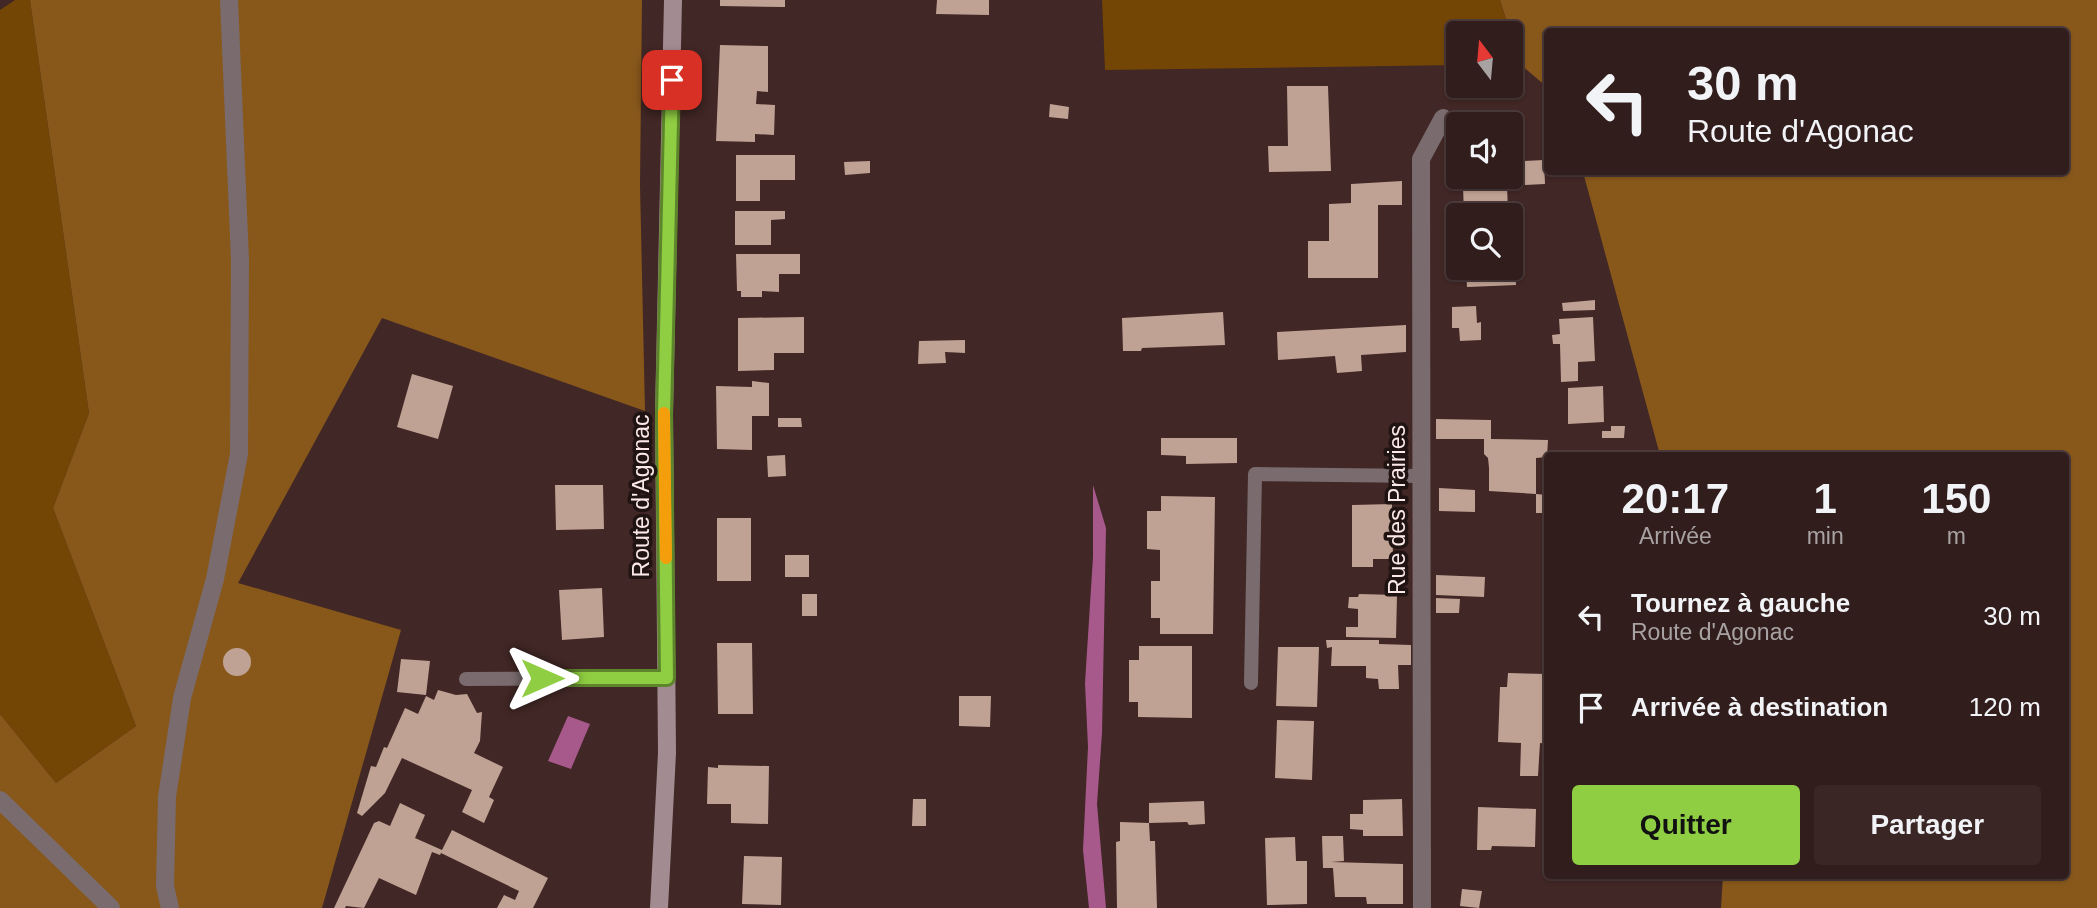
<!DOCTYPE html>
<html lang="fr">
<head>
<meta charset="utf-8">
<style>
	:root { --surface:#311d1c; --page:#392625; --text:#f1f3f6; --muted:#a8a2a3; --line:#4c3b3b; --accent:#8fcd42 }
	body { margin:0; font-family:Helvetica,sans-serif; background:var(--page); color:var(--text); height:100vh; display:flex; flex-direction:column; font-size:26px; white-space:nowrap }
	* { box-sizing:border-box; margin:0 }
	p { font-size:23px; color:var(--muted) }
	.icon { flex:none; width:38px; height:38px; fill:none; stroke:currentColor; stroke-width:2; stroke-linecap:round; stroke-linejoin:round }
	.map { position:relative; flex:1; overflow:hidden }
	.drawer { position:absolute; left:1544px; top:452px; width:525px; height:427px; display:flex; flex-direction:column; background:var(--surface); border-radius:7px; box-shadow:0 2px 5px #0004,0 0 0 2px var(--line) }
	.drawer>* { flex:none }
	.guide { position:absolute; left:1544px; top:28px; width:525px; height:147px; border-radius:7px; box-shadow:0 2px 5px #0004,0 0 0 2px var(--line); background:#311d1c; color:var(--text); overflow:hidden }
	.needle { width:46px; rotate:344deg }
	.buttons { position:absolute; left:1446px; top:21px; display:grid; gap:14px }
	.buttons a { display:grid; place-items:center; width:77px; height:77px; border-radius:7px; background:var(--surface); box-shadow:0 2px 5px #0004,0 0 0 2px var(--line); font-size:35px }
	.pin { position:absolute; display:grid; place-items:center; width:60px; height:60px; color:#fff; margin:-30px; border-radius:14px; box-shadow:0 4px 10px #0006 }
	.me { position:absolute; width:77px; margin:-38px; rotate:90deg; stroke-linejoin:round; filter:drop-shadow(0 0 5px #0008) }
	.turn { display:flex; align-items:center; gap:24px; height:147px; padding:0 28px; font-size:32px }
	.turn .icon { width:91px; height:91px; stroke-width:2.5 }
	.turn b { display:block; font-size:49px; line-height:60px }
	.eta { display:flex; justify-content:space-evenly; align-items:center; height:119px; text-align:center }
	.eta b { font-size:42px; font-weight:700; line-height:49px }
	.button { display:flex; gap:14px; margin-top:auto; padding:14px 28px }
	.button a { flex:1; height:80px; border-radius:7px; background:var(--accent); color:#111; font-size:28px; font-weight:700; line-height:80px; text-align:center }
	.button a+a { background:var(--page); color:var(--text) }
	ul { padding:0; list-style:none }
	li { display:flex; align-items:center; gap:21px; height:91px; padding:0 28px }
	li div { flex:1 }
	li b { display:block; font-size:26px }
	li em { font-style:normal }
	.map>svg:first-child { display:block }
	.green { fill:#734606 }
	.forest { fill:#88581b }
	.water { fill:#a8598c }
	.building { fill:#c0a294 }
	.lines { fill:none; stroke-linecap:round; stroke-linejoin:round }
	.lane { stroke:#796b6e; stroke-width:14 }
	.street { stroke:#796b6e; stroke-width:18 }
	.secondary { stroke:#a28c91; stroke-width:18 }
	.route-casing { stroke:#5d852b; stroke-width:18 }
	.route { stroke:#8fcd42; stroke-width:12 }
	.slow { stroke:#f59e0b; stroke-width:12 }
	.labels { text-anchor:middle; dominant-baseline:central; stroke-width:7; stroke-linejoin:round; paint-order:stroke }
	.street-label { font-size:23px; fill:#fbe9e7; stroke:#201413 }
</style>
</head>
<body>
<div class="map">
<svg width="2097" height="908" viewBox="0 0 2097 908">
	<rect width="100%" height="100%" fill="#412725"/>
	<path class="green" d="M15,0H30L89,413L53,508L136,726L56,783L0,714V10Z
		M1102,0H1500L1510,33H1458V65L1105,70Z"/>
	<path class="forest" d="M30,0H642L640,185L645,411L382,318L238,583L401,630L322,908H0V714L56,783L136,726L53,508L89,413Z
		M1500,0H2097V908H1721L1723,875H2065V455H1660L1583,172H2065V32H1547V87L1520,64Z"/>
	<path class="water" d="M1093,485L1106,528L1102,733L1097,804L1106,908H1089L1083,850L1088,747L1085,683L1093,557Z
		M568,716L590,724L571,769L548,761Z"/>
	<path class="building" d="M720,0H785V7L720,6Z
		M937,0H989V15L936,14Z
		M720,45L768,46V92L757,91L756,104L775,105L774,135L755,134V142L716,141Z
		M1287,86H1328L1331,171L1269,172L1268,146H1288Z
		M1050,104L1069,107L1068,119L1049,117Z
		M736,155H795V180H760V201H736Z
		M1544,160L1545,184L1525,185L1524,161Z
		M870,161V173L845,175L844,162Z
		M1402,181V205H1378V278H1308V241H1329V204L1351,203V184Z
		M1507,184L1508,215H1464L1463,186Z
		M735,211H785V219L771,220V245H735Z
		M1510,232H1514L1516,285L1467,287L1466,268H1510Z
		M736,254H800V274H779V292L762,291V297H741V291H737Z
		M1595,300V310L1563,311L1562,303Z
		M1476,306L1477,323L1481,322V340L1460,341L1459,328H1452V307Z
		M1223,312L1225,345L1142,348L1141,351H1123L1122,318Z
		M804,317V353H774V370L738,371V318Z
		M1593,317L1595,361L1578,362V381L1561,382L1560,344H1553L1552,335L1560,334L1559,319Z
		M1406,325V352L1361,355L1362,371L1337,373L1335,356L1278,360L1277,332Z
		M965,340V353L945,352L946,363L918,364L919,341Z
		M412,374L453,386L438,439L397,427Z
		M752,381L769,383V416H752V450L717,449L716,386L752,387Z
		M1603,386L1604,422L1568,424V388Z
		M778,418H801L802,427H778Z
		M1436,419L1491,420V439L1548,440L1547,457L1536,458V494L1489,491V468L1488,458L1484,454V439H1436Z
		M1611,426H1625L1624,438H1602V431H1611Z
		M1161,438H1237V463L1186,464V456L1161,455Z
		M785,455L786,476L768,477L767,456Z
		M555,485H603L604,529L556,530Z
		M1439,488L1475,490V512L1439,511Z
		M1536,494L1547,495V513H1536Z
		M1161,496L1215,497L1213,634H1160V618H1151V581H1160V550L1147,549V511H1161Z
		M1392,504L1393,559H1373V567H1352V505Z
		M717,518H751V581H717Z
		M785,555H809V577H785Z
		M1436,575L1485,577L1484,597L1436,595Z
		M602,588L604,637L562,640L559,590Z
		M802,594H817V616H802Z
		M1359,594L1397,595L1396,638L1346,637V627H1358V609L1348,608L1349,597H1358Z
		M1436,598L1460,599L1459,613H1436Z
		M1326,640H1379V644L1411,645V665H1398L1399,689H1379L1378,679L1366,678V666H1331L1332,647L1327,648Z
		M717,643H752L753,714H718Z
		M1139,646H1192V718L1138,717V702H1129V660H1139Z
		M1278,647H1319L1317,707L1276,706Z
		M223 662a14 14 0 1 1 28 0a14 14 0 1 1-28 0Z
		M401,659L430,661L426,695L397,692Z
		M1508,673L1547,674V744L1540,743L1538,776H1520L1521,743L1498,742L1500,687H1507Z
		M438,690L456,695L467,694L477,713L482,712L480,741L474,753L503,767L489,797L494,800L484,823L462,812L472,790L402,758L385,793L362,816L357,813L371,766L376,767L384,747L387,748L405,708L418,714L426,696L434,700Z
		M959,696H991L990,727L959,726Z
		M1277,720L1314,721L1312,780L1275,778Z
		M718,765L769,766L768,824L731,823V804H707L708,767L718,768Z
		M913,799H926V826H912Z
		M1402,799L1403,836H1363V830L1350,829V814H1363V800Z
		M1204,801L1205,824L1189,825L1187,822L1149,823L1150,841H1155L1157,908H1117L1116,842L1120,841V822L1149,823V803Z
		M400,803L425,815L415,838L442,850L452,830L548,878L533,908H497L504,895L515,900L519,891L441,853L440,855L432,852L416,895L379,878L364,908L346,906L345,908H334L374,823L379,821L390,826Z
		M1478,807L1536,809L1535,847L1492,846L1491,850H1477Z
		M1322,836H1343L1344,861L1331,862L1403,864V904H1367L1366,897H1335L1333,868H1323Z
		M1295,837L1296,861H1307V904L1267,905L1265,838Z
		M744,856L782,857L781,905L742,904Z
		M1462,889L1482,891L1479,908L1460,906Z"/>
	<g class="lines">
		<path class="lane" d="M466,679L667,678
			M1251,683L1255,474L1422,476"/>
		<path class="street" d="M0,800L111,908
			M170,908L165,886L167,797L182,698L215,579L239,454L240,260L229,0
			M1422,908L1421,159L1443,118"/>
		<path class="secondary" d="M659,908L667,753L664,414L673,0"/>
	</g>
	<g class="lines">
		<defs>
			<path id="route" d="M542,678H667L664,414L672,80"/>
		</defs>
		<use href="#route" class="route-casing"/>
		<use href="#route" class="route"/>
		<path class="slow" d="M664,413L666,558"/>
	</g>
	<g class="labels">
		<g class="street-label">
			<text transform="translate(641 496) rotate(-90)">Route d'Agonac</text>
			<text transform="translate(1397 510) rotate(-90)">Rue des Prairies</text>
		</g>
	</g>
</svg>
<div class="buttons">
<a><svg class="needle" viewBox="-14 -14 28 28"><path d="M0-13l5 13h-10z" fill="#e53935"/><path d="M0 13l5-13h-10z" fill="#a8a2a3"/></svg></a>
<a><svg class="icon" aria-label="sound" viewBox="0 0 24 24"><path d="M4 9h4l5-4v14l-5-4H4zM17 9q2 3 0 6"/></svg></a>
<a><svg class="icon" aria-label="search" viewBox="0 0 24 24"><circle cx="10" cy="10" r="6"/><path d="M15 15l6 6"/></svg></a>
</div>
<div class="pin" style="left:672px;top:80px;background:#d93025"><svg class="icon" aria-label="arrive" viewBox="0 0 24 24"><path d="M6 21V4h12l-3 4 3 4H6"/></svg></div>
<svg class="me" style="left:542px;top:678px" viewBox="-20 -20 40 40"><path d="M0-17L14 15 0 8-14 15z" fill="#8fcd42" stroke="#fff" stroke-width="4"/></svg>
<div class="guide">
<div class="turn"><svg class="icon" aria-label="left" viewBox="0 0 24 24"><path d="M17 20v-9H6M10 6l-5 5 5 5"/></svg><div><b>30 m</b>Route d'Agonac</div></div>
</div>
<section class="drawer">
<div class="eta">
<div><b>20:17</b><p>Arrivée</p></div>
<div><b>1</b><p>min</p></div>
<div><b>150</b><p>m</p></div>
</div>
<ul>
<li><svg class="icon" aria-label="left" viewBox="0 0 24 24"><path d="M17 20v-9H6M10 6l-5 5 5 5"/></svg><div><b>Tournez à gauche</b><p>Route d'Agonac</p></div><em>30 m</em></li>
<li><svg class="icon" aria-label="arrive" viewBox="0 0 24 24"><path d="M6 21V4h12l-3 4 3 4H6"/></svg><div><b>Arrivée à destination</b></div><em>120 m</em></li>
</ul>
<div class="button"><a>Quitter</a><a>Partager</a></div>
</section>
</div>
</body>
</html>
